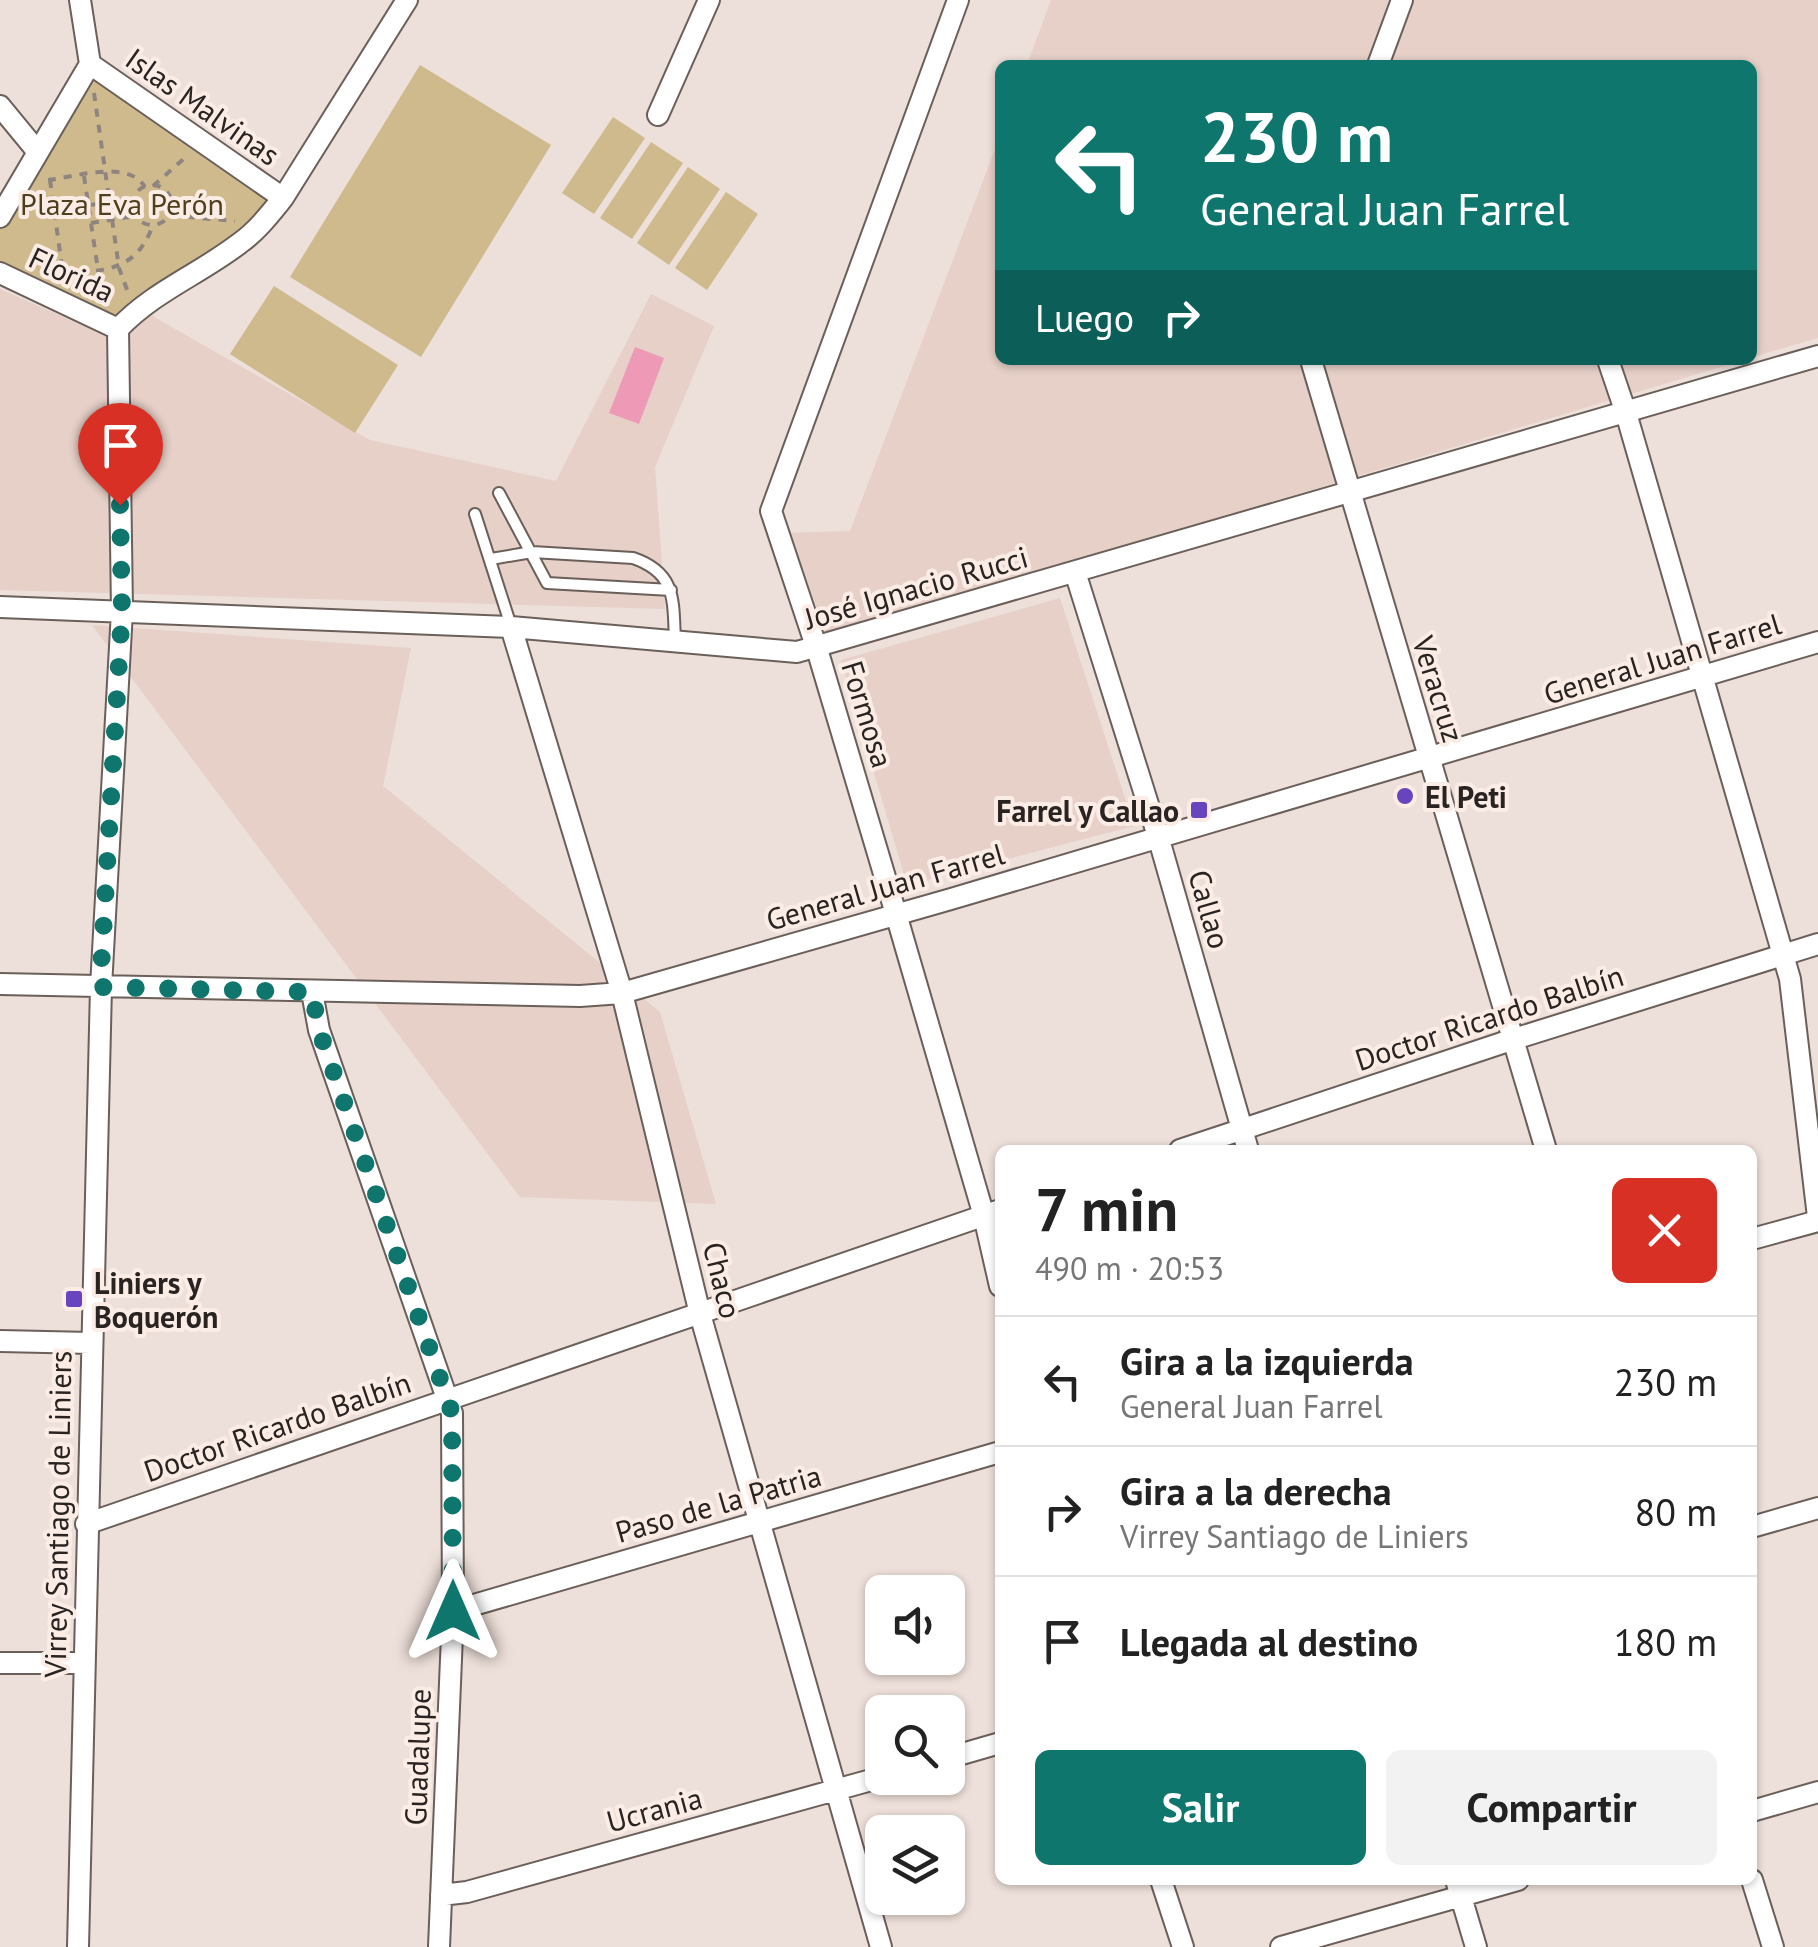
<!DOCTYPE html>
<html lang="es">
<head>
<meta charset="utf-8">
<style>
	:root { --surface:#fff; --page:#f2f2f2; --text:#222; --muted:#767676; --line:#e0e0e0; --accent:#0f766e }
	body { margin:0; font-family:"PT Sans",sans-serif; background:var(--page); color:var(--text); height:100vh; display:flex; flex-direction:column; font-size:38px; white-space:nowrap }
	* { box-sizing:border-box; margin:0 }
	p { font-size:32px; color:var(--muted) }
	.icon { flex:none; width:55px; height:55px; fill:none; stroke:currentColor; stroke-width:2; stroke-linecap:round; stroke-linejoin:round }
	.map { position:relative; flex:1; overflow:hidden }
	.side { position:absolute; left:995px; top:1145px; width:762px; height:740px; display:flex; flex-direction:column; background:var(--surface); border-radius:15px; box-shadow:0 2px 8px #0004 }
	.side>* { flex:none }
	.banner { position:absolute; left:995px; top:60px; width:762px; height:305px; border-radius:15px; box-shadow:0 2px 8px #0004; background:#0f766e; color:#fff; overflow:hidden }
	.tools { position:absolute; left:865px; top:1575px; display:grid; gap:20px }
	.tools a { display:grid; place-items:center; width:100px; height:100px; border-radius:15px; background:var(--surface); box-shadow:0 2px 8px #0004; font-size:50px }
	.pin { position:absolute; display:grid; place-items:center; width:85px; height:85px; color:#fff; margin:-102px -42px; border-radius:50% 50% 50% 0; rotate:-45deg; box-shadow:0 0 10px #0007 }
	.pin .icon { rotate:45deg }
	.me { position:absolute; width:110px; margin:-55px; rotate:0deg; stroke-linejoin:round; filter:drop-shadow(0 0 8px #0008) }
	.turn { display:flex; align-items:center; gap:35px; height:210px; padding:0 40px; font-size:45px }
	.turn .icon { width:130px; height:130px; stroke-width:2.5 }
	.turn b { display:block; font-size:70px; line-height:85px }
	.then { display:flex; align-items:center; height:95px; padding:0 40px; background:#0003; gap:20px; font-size:38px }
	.round { display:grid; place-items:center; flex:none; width:105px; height:105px; border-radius:15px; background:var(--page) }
	.head { display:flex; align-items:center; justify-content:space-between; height:170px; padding:0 40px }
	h1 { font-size:60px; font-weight:700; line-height:75px }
	.cta { display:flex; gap:20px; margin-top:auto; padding:20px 40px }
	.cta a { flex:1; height:115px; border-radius:15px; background:var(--accent); color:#fff; font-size:40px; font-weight:700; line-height:115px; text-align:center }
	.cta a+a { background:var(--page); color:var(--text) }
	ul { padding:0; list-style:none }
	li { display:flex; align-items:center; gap:30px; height:130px; padding:0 40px; border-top:2px solid var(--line) }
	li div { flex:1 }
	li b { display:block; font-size:38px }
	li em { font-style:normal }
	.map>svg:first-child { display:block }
	.built { fill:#e6d0c8 }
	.green { fill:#ceba8d }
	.water { fill:#ee9ab6 }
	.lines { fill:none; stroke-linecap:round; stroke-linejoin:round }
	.service-casing { stroke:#6b5f5a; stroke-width:14 }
	.minor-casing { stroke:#6b5f5a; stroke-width:24 }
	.path { stroke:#8f8580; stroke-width:4; stroke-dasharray:8 8; stroke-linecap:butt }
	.service { stroke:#fff; stroke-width:10 }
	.minor { stroke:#fff; stroke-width:20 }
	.route { stroke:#0f766e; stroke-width:18; stroke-dasharray:0 32.4 }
	.poi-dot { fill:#6845be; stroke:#fbece6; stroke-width:4 }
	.labels { text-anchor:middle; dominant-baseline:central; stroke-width:8; stroke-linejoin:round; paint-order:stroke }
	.street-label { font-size:30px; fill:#292321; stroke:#fbece6 }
	.park-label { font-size:30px; fill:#4e401d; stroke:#fbece6 }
	.poi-label { font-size:30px; font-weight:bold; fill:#292321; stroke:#fbece6; text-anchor:start }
</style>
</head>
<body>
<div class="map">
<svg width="1818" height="1947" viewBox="0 0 1818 1947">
	<rect width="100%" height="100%" fill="#eddfd9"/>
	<path class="built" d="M1051,0H1818V338L1753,357L1752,65H1027Z
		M1000,136V360H1744L827,635L784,533L850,531Z
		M0,289L111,338L149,314L370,440L556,481L651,294L714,326L655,467L665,609L0,590Z
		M1060,598L1134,826L907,885L841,660Z
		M92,625L411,648L383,786L660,1012L716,1204L520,1197Z"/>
	<path class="green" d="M90,64L283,198L118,329L0,273V217Z
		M420,65L551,145L421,357L290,277Z
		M613,117L645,138L594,214L562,193Z
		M651,142L683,163L632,239L600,218Z
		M688,167L720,189L669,265L637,243Z
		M726,192L758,214L707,290L675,268Z
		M274,286L398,365L355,433L230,354Z"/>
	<path class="water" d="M635,347L664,358L639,424L609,413Z"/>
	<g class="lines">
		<defs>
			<path id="service" d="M499,493L547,583L671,590
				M475,514L511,626
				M491,559L532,552L633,558C677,573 673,601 675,641"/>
			<path id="minor" d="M958,0L771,511L817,649L896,914L984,1216L1000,1286
				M90,64L283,198
				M1378,65L1402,0
				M0,106L37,151
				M658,115L709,0
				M0,217L90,64L80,0
				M0,273L118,329
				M1311,360L1546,1150
				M1608,360L1626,413L1790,979L1818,1217
				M1075,572L1158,836L1248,1150
				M0,607L511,627L797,652L1818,356
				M511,627L622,993L700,1314L881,1947
				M0,984L580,996L622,993L951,899L1818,642
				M312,992L319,1030L452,1413L453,1611L439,1947
				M1180,1150L1511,1040L1818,944
				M1752,1239L1818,1221
				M0,1341L91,1343
				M86,1524L1000,1210
				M1752,1527L1818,1508
				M453,1611L1000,1452
				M0,1663H83
				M948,1758L1000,1743
				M1752,1811L1818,1792
				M1161,1880L1183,1947
				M1456,1880L1476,1947
				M1752,1880L1773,1947
				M441,1895L467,1892L882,1777
				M78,1947L101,987L122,611L118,329C154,291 200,274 240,243C257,231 270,214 283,198L407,0
				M1281,1947L1518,1880"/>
		</defs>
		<use href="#service" class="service-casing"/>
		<use href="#minor" class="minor-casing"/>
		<path class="path" d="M94,93L119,268L129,295
			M84,176L98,270
			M48,180C76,177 127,159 145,187
			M50,180L63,274C105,270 136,272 153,225
			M132 205a20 20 0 1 1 40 0a20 20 0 1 1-40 0Z
			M153,186L187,156
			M88,205L133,201
			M172,210L188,217L235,221
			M91,223L135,216"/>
		<use href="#service" class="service"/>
		<use href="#minor" class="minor"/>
	</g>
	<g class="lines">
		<path class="route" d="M120,505L122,610L100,987L312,992L319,1030L452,1413L453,1611"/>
	</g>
	<g class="poi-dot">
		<circle cx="1405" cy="796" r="10"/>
		<rect x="1189" y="800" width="20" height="20" rx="5"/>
		<rect x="64" y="1289" width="20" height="20" rx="5"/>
	</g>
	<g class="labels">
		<g class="street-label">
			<text transform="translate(203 106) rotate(35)">Islas Malvinas</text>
			<text transform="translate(72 274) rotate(25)">Florida</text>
			<text transform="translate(916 587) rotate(-16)">José Ignacio Rucci</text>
			<text transform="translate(1662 658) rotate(-17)">General Juan Farrel</text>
			<text transform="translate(1439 689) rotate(73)">Veracruz</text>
			<text transform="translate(868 714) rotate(73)">Formosa</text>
			<text transform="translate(885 886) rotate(-16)">General Juan Farrel</text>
			<text transform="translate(1210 909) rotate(74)">Callao</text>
			<text transform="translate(1489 1017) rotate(-18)">Doctor Ricardo Balbín</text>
			<text transform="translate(723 1280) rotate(76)">Chaco</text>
			<text transform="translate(277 1426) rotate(-19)">Doctor Ricardo Balbín</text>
			<text transform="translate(718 1503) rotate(-16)">Paso de la Patria</text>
			<text transform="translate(57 1514) rotate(-89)">Virrey Santiago de Liniers</text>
			<text transform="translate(417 1757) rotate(-88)">Guadalupe</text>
			<text transform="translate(654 1809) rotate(-15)">Ucrania</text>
		</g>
		<g class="park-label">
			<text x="122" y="203">Plaza Eva Perón</text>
		</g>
		<g class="poi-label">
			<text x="1425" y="796">El Peti</text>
			<text x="1179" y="810" text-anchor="end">Farrel y Callao</text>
			<text x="94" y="1282">Liniers y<tspan x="94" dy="34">Boquerón</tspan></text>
		</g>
	</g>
</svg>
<div class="tools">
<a><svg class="icon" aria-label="sound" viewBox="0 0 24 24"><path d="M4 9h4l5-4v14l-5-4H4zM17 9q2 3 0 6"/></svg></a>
<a><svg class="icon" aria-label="search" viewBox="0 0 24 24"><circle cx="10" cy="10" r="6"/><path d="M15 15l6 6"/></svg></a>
<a><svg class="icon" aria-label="layers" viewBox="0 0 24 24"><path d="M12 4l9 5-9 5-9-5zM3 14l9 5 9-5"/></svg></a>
</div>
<div class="pin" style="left:120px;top:505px;background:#d93025"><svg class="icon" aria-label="arrive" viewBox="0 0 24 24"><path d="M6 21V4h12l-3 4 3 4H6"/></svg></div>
<svg class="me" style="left:453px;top:1611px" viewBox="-20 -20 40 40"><path d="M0-17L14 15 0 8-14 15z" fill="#0f766e" stroke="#fff" stroke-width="4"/></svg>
<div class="banner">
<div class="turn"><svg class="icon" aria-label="left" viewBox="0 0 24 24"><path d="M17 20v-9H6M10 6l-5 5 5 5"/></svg><div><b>230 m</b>General Juan Farrel</div></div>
<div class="then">Luego<svg class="icon" aria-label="right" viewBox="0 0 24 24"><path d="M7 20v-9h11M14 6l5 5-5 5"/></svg></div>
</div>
<section class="side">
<div class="head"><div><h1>7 min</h1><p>490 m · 20:53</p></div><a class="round" style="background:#d93025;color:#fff"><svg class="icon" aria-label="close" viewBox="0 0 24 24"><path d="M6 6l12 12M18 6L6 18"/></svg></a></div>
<ul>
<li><svg class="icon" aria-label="left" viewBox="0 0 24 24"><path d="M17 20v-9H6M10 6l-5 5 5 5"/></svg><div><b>Gira a la izquierda</b><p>General Juan Farrel</p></div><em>230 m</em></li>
<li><svg class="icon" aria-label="right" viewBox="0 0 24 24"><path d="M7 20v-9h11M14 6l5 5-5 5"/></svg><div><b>Gira a la derecha</b><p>Virrey Santiago de Liniers</p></div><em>80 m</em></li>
<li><svg class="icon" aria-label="arrive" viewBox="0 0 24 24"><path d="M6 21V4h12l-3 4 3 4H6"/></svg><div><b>Llegada al destino</b></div><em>180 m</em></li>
</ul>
<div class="cta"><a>Salir</a><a>Compartir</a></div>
</section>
</div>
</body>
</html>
